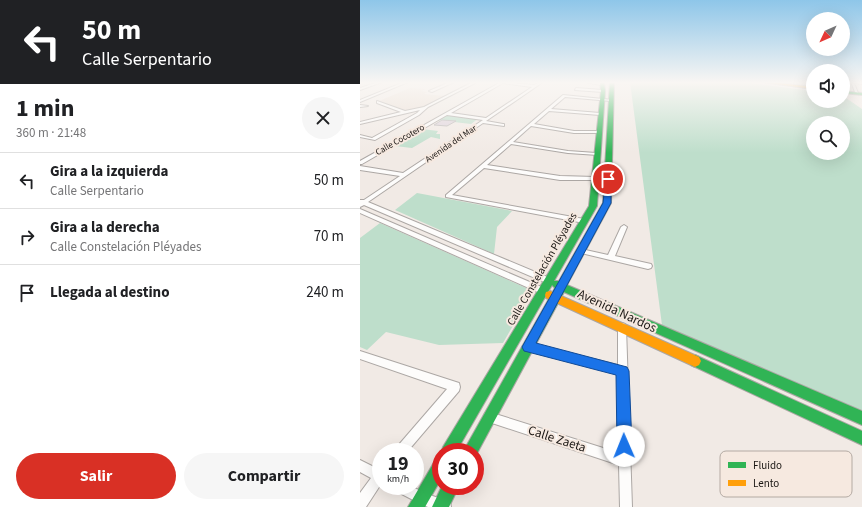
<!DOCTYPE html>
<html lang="es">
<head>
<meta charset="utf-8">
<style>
	:root { --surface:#fff; --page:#f6f6f6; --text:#202124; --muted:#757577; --line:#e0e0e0; --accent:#d93025 }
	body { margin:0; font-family:"Source Sans 3",sans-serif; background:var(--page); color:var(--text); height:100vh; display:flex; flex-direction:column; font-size:15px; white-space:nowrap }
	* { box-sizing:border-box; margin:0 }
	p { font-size:13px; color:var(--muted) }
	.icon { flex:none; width:22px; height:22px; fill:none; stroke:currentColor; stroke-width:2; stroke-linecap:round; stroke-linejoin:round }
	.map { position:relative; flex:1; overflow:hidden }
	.drawer { display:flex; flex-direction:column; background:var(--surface); width:360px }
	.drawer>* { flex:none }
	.banner { background:#202124; color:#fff; overflow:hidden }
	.needle { width:26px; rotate:226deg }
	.buttons { position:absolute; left:446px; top:12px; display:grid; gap:8px }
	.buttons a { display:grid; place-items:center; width:44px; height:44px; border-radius:50%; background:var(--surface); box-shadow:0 4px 16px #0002; font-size:20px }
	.speed { position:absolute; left:12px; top:443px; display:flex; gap:8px; font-size:20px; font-weight:700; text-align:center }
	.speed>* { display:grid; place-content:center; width:52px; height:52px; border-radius:50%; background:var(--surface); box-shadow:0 4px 16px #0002; line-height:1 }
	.speed small { font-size:10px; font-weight:400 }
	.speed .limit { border:6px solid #d22; background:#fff; color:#111 }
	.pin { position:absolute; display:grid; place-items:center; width:34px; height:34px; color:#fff; margin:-17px; border:2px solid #fff; border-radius:50%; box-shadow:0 1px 4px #0007 }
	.me { position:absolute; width:44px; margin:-22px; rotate:359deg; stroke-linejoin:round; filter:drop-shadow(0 0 3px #0008) }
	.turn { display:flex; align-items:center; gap:14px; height:84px; padding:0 16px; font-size:18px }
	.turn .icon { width:52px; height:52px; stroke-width:2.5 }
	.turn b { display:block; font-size:28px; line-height:34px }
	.round { display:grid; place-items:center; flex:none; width:42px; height:42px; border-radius:21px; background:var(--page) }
	.overview { display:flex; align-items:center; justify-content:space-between; height:68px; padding:0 16px }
	h1 { font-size:24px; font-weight:700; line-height:30px }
	.button { display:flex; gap:8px; margin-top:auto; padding:8px 16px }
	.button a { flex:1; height:46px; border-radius:24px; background:var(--accent); color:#fff; font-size:16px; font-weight:700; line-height:46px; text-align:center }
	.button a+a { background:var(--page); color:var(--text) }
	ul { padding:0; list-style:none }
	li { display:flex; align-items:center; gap:12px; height:56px; padding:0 16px; border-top:1px solid var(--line) }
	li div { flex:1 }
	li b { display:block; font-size:15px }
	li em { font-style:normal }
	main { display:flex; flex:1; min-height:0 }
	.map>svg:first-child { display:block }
	.built { fill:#eaddd3 }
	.green { fill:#bedecb; fill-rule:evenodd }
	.building { fill:#dfd4dc; stroke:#bebaba }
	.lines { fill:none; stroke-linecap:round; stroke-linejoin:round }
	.street-casing { stroke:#aca7a4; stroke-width:2 }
	.fast-casing { stroke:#aca7a4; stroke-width:2 }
	.slow-casing { stroke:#aca7a4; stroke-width:2 }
	.street { fill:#fdfcfb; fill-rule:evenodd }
	.fast { fill:#30b455; fill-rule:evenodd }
	.slow { fill:#ff9f0a; fill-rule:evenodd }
	.route { fill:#1a73e8; stroke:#114b97 }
	.labels { text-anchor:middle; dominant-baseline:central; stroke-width:4; stroke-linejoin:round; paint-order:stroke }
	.far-street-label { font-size:9px; fill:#1b1714; stroke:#f6e9e0 }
	.street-label { font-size:11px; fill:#1b1714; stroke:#f6e9e0 }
	.near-street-label { font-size:13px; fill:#1b1714; stroke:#f6e9e0 }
	.key { fill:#f6e9e0; stroke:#b4aaa3; stroke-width:1 }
	.key-label { font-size:11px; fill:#1b1714 }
</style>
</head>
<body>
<main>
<section class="drawer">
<div class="banner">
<div class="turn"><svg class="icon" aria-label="left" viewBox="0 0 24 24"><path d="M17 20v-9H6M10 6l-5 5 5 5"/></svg><div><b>50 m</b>Calle Serpentario</div></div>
</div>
<div class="overview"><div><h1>1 min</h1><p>360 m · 21:48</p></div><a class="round"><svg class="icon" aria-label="close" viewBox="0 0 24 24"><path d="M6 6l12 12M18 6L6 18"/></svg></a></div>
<ul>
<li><svg class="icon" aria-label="left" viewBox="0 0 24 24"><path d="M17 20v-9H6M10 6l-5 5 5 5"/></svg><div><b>Gira a la izquierda</b><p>Calle Serpentario</p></div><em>50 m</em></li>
<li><svg class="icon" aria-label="right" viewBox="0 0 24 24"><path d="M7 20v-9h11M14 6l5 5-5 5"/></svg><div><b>Gira a la derecha</b><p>Calle Constelación Pléyades</p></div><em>70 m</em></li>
<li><svg class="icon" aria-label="arrive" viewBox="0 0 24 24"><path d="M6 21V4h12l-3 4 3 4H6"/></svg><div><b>Llegada al destino</b></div><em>240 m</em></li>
</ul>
<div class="button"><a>Salir</a><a>Compartir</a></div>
</section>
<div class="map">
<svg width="502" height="507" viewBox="0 0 502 507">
	<rect width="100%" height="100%" fill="#f1eae5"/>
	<path class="built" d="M50,88L66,89L61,91L67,92L64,94L85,96L61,108L44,111L19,101Z"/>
	<path class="green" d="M270,82H382L453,91V101H483V96L502,109V411L302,325ZM453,123H483V153H453Z
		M88,114L119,118L111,124L77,120Z
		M62,129L78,131L76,134H80V139L71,137L52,148L35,146L38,142L43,143L48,140L43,139Z
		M57,193L152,211L137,227L134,254L35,210Z
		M20,223L173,291L143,343L79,345L26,332L7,350L0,347V238Z"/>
	<path class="building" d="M82,120L96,121L87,126L74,125Z"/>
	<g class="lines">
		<defs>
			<path id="street" d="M18,82H22L0,90V88Z
				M44,82H48L0,102V100Z
				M90,82H94L72,92L69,91Z
				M113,82H117L68,107L59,115L15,140L0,137V135L12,138L57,113L60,110L0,124V122L41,112L17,103V101L45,111L64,107Z
				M138,82L174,85L180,82H183L126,121L143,124H144V126L123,123L8,202L192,279L193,281L192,283L189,284L4,205L0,207V200H4L40,176L0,170V166L43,173L123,120L87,115L2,164H0V161L139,83ZM143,83L172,87L126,118L91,113Z
				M224,82H230L244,84L242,85Z
				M491,82H502V84L494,83L498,93L495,92Z
				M216,88L243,90L245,91L243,92L215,90Z
				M203,95L253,100L251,101L205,97L191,109L240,113L242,114L240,115L189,111L174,124L214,131H239L241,132L240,133H214L171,126L153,142L208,151L236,153H238V155L208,153L151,144L127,165L200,176L235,177L237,178V180H200L124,168L92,195L224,219L227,221L226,222L224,223L86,197V195Z
				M0,105L8,106L0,107Z
				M0,209L186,289L187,291L186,293L183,294L180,293L0,213Z
				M264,225L267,227L255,256L291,264L292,266L291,268L288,269L221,253L218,251L221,249L248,255L261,227Z
				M262,323L265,324L266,327L272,507H260L259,465L129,422L125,421L124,417L125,413L129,412L259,453L258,374L168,351L165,350L163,347L165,344L168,343L258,365V327L259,324Z
				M0,351L99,383L100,387L99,391L47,452H34L36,448L87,389L0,359Z
				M0,460L18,469L21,468V484L6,507H0V493L11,478L0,472Z
				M32,486H51L64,493L90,502L91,507H68L57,502L34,490Z"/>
			<path id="fast" d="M240,82H244L245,91L237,206L194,281H199L243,203L250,82H254L251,203L207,285L502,411V425L204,292L115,457V452H103L195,288L192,285L96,452L81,453L83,447L229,206L241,91Z
				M483,91L502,93V95L483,93Z
				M335,355L502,431V445L331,365L329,361L331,357Z
				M81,456V479L65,507H48L76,459Z
				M82,486H99L89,507H72Z"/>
			<path id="slow" d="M402,82H411L453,87V89Z
				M190,291L339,357L341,361L339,365L335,367L331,365L186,298L185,295L186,292Z"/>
		</defs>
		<use href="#street" class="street-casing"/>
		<use href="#fast" class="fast-casing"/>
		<use href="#slow" class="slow-casing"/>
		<use href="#street" class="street"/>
		<use href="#fast" class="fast"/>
		<use href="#slow" class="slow"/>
	</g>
	<linearGradient id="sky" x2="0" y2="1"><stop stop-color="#8ec6e9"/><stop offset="0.54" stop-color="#f9f6f3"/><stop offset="1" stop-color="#f9f6f3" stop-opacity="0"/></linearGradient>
	<rect width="502" height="153" fill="url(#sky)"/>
	<path class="route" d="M246,177L251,179V203L176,343L267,367L269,371L272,446L270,452L264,454L259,452L257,446L256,375L168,352L164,351L162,347L243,203Z"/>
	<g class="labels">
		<g class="far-street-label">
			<text transform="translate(40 140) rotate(-29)">Calle Cocotero</text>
			<text transform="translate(91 144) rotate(-34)">Avenida del Mar</text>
		</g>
		<g class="street-label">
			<text transform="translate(182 269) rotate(-60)">Calle Constelación Pléyades</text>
		</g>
		<g class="near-street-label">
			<text transform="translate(257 311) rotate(25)">Avenida Nardos</text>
			<text transform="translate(197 439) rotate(18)">Calle Zaeta</text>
		</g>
	</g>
	<rect x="360" y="451" width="132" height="46" rx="6" class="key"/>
	<rect x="368" y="462" width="18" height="6" fill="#30b455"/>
	<rect x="368" y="480" width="18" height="6" fill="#ff9f0a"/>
	<g class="key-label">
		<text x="393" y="469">Fluido</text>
		<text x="393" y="487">Lento</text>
	</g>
</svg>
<div class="buttons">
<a><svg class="needle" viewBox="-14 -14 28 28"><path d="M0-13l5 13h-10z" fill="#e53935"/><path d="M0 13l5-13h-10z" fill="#757577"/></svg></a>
<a><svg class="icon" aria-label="sound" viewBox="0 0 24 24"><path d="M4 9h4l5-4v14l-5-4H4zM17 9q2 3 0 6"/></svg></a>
<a><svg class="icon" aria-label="search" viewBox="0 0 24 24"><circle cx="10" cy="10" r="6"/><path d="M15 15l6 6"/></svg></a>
</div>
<div class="speed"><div>19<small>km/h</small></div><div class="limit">30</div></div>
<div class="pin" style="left:248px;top:179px;background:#d93025"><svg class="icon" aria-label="arrive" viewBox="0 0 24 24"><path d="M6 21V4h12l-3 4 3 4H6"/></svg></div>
<svg class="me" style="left:264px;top:446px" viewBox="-20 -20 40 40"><circle r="19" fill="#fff"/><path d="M0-13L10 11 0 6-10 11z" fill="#1a73e8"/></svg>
</div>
</main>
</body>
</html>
